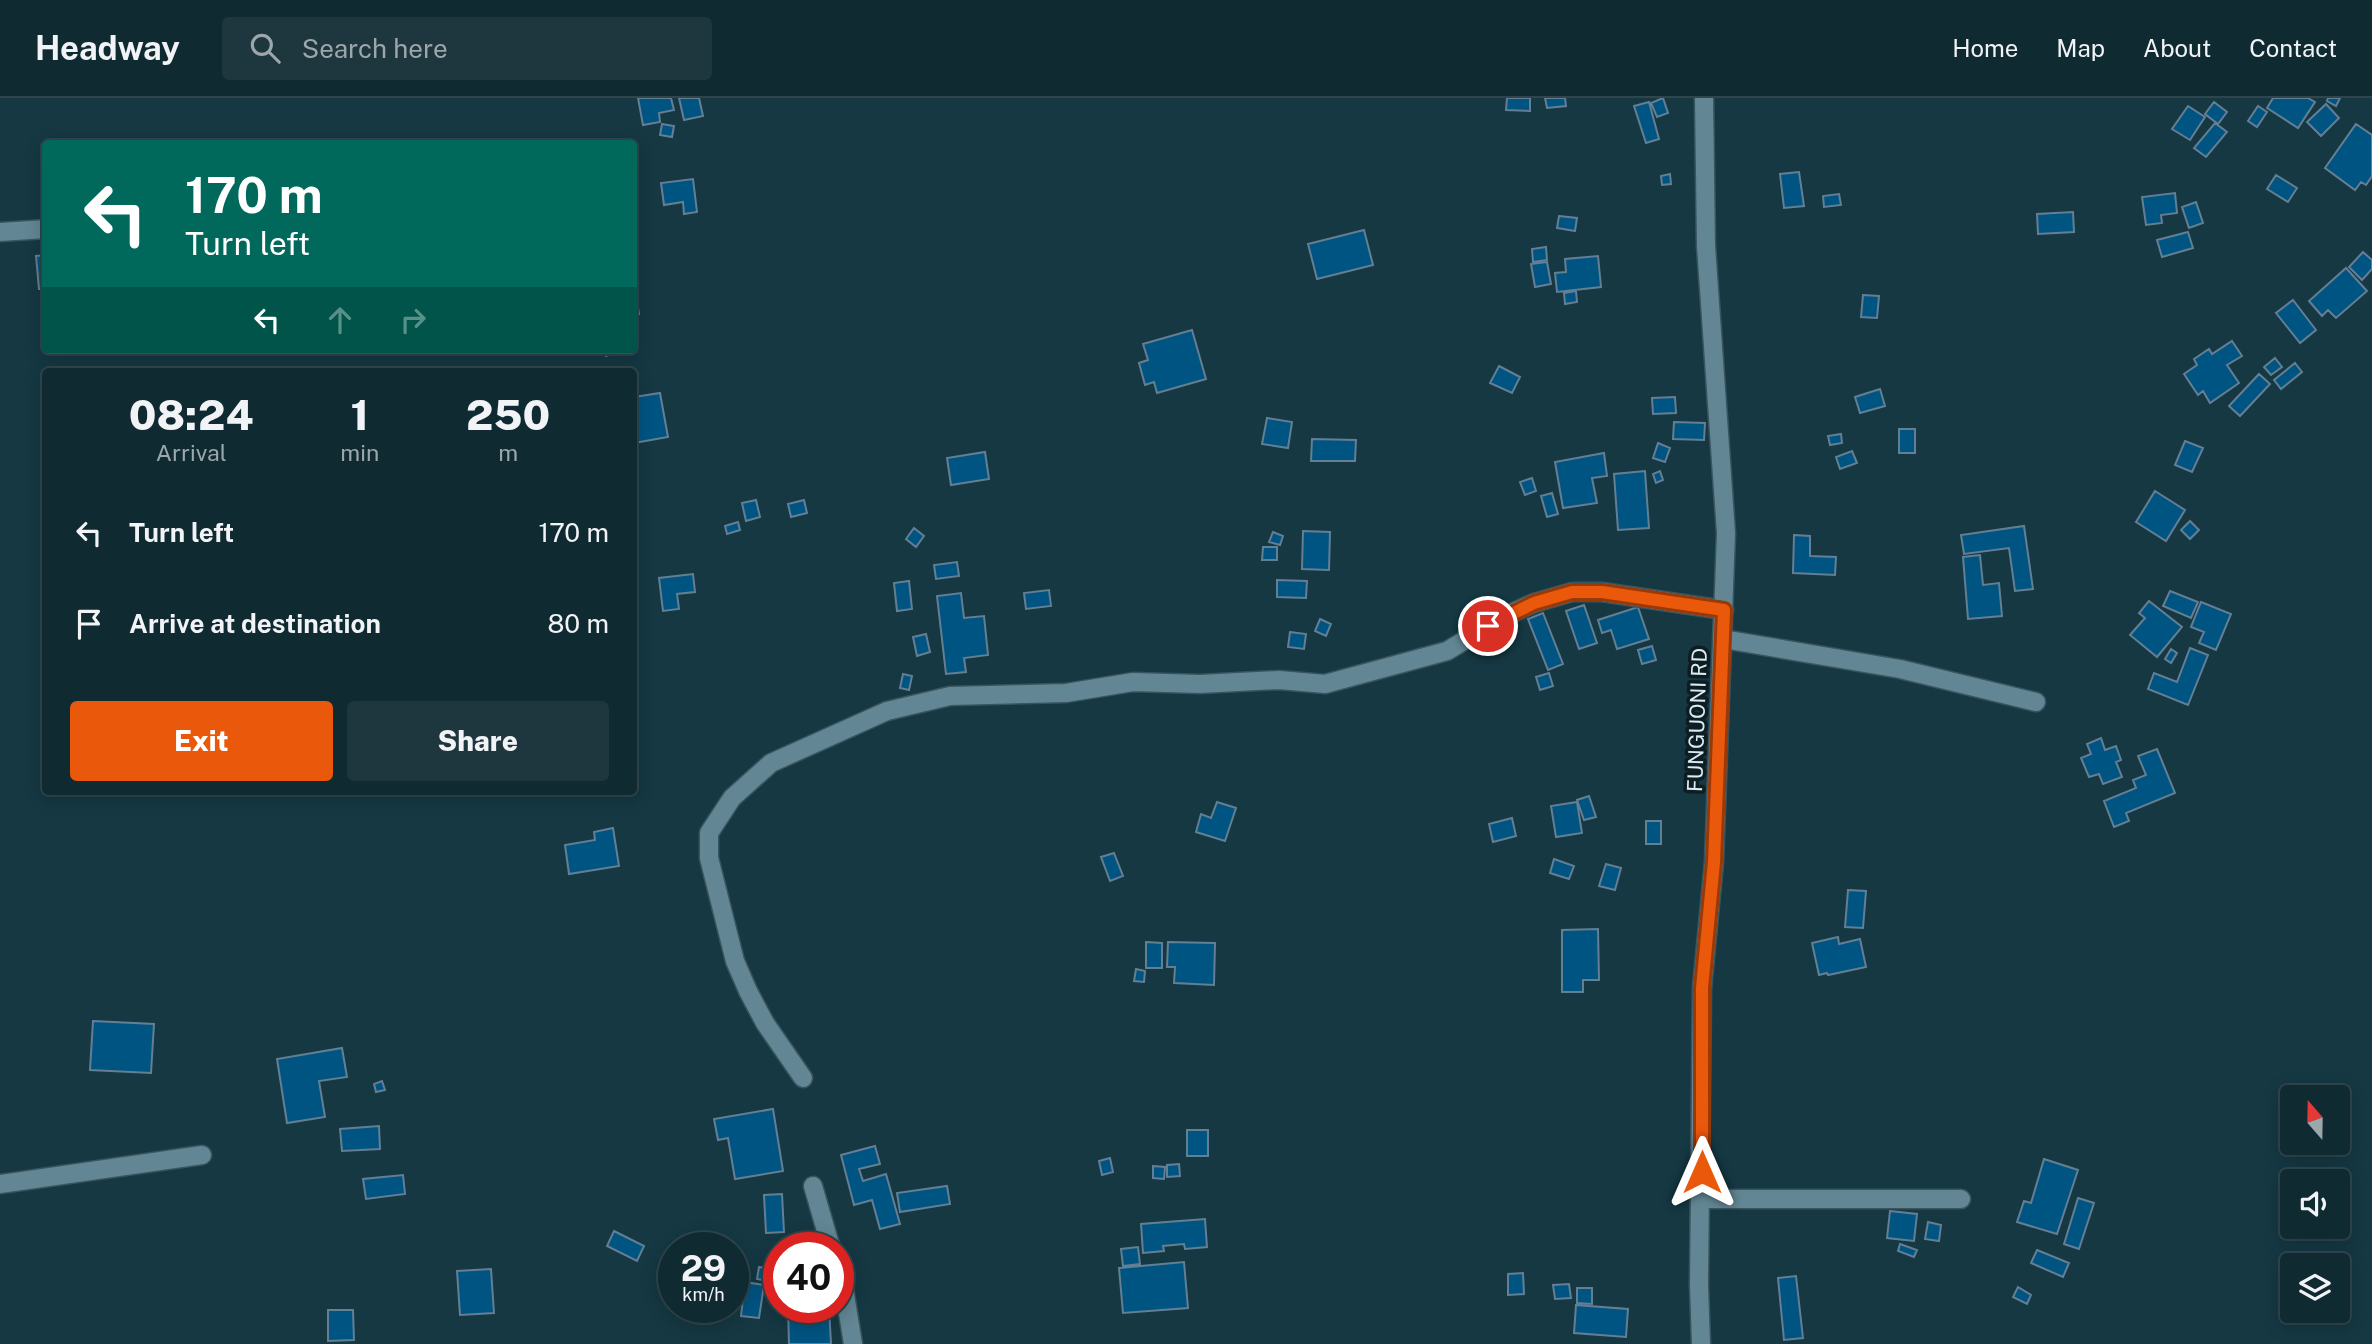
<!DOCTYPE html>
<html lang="en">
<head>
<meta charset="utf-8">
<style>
	:root { --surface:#102a32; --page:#1e363e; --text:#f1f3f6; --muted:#9ca7ac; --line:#30464d; --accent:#ea580c }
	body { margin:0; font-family:"Public Sans",sans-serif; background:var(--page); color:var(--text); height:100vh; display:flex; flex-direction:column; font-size:26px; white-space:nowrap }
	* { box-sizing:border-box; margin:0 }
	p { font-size:23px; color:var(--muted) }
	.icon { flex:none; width:38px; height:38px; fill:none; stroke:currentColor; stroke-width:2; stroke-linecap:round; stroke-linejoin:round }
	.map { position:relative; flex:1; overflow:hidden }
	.panel { position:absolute; left:42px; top:270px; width:595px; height:427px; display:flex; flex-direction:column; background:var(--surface); border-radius:7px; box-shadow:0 4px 18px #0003,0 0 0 2px var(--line) }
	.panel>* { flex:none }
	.guide { position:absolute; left:42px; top:42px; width:595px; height:214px; border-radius:7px; box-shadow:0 4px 18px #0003,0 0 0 2px var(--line); background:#00695c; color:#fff; overflow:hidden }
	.needle { width:46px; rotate:340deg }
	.tools { position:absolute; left:2280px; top:987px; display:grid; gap:14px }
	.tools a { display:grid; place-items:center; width:70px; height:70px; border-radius:7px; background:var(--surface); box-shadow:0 4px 18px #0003,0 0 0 2px var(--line); font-size:35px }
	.speed { position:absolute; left:658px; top:1134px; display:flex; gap:14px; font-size:35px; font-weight:700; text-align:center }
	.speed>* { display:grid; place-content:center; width:91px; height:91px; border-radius:50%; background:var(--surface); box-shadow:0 4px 18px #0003,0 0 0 2px var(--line); line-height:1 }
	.speed small { font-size:18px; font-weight:400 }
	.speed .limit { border:10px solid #d22; background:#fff; color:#111 }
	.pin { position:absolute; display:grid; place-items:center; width:60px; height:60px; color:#fff; margin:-30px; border:4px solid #fff; border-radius:50%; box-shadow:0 2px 7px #0007 }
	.me { position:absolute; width:77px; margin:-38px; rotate:0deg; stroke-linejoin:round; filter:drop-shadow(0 0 5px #0008) }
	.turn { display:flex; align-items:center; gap:24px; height:147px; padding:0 28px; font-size:32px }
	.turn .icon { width:91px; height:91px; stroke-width:2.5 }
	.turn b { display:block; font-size:49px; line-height:60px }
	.lanes { display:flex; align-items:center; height:66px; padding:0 28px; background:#0003; justify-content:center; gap:35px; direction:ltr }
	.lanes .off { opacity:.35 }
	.eta { display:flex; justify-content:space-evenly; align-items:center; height:119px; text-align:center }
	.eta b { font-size:42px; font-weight:800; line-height:49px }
	.cta { display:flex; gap:14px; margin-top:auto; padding:14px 28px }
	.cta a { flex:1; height:80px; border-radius:7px; background:var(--accent); color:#fff; font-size:28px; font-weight:800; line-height:80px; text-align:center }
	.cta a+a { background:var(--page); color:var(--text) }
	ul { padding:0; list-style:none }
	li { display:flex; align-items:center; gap:21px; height:91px; padding:0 28px }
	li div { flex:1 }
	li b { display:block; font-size:26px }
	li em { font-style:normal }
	header { display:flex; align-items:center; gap:42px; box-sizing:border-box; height:98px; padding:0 35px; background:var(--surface); border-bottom:2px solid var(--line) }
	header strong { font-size:33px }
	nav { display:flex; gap:38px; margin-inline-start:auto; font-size:24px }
	.search { width:490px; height:63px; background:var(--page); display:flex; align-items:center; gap:18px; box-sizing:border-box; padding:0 24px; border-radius:7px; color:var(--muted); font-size:26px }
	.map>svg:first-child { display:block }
	.building { fill:#005482; stroke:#647e93; stroke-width:2 }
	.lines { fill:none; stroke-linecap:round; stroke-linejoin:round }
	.street-casing { stroke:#38545e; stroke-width:21 }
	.secondary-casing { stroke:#38545e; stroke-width:21 }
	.street { stroke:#628693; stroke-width:18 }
	.secondary { stroke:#628693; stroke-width:18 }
	.route-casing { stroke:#983908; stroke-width:18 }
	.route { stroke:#ea580c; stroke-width:12 }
	.labels { text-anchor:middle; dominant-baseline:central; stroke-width:7; stroke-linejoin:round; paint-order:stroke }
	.street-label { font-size:21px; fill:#d9ecf3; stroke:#0e1d22 }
</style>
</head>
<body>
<header>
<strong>Headway</strong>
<div class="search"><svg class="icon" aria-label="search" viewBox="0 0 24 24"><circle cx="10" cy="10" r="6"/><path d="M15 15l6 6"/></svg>Search here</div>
<nav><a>Home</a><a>Map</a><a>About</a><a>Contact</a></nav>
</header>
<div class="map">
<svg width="2372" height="1246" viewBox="0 0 2372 1246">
	<rect width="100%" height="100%" fill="#153843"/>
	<path class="building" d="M638,0H671L674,12L659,15L660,24L643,27Z
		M679,0H699L703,18L684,22Z
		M1507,0H1530V13L1506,12Z
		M1545,0H1565L1566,8L1547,10Z
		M1663,0L1668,15L1657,19L1651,5Z
		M2273,0H2308L2315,4L2298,30L2267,10Z
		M2328,0H2340L2336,8L2327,3Z
		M1649,4L1659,41L1646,45L1634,8Z
		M2214,4L2227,14L2218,26L2205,16Z
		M2326,6L2339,20L2321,38L2307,24Z
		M2188,8L2205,19L2190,42L2172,31Z
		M2258,8L2267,14L2257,29L2248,23Z
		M2215,25L2227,34L2206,59L2194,50Z
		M662,26L674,28L672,39L660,37Z
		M2356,26L2372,37V78L2366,87L2361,84L2355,92L2325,70Z
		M1799,74L1804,108L1784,110L1780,76Z
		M1670,76L1671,86L1662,87L1661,78Z
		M2276,77L2297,90L2288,104L2267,91Z
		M693,81L697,114L684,116L683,104L664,107L661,85Z
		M2175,95L2177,115L2161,117L2162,125L2146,127L2142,99Z
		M1839,96L1841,107L1824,109L1823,98Z
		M2196,104L2203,125L2189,130L2182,109Z
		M2073,114L2074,134L2038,136L2037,116Z
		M1559,118L1577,120L1575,133L1557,130Z
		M1364,132L1373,167L1317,181L1308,146Z
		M2188,134L2193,150L2162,159L2157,142Z
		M1546,149L1547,162L1533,164L1532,151Z
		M2363,154L2372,162V171L2362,182L2349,169Z
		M46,157V191H39L36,158Z
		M1598,158L1601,189L1557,194L1555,175L1566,174L1565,161Z
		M1547,164L1551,186L1535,189L1531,166Z
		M2346,170L2367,193L2336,220L2328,212L2322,218L2309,203Z
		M634,185L639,216L634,217Z
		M1576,193L1577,204L1565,206L1564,195Z
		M1863,197L1879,198L1877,220L1861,219Z
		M2293,202L2316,232L2300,245L2276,215Z
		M1192,232L1206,281L1157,295L1154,284L1145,287L1139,265L1148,262L1143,246Z
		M2232,243L2242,258L2227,267L2239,285L2210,305L2203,293L2198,297L2184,276L2197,267L2194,261L2209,251L2212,256Z
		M603,252H622L606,258Z
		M2275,260L2282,269L2271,277L2264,269Z
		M2295,265L2302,274L2281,291L2274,282Z
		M1499,268L1520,279L1512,295L1490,285Z
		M2259,276L2270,286L2240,318L2229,308Z
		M1880,291L1885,308L1860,315L1855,299Z
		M660,295L668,339L634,345V299Z
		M1675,299L1676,315L1653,316L1652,300Z
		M1267,320L1292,324L1288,350L1262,346Z
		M1674,324L1705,325L1704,342L1673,341Z
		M1899,331H1915V355H1899Z
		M1841,336L1842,345L1830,347L1828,338Z
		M1312,341L1356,342L1355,363H1311Z
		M2185,343L2203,350L2192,374L2175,367Z
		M1658,345L1670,350L1665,364L1653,360Z
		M1852,353L1857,365L1840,371L1836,359Z
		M985,354L989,381L951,387L947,360Z
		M1604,355L1607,378L1592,380L1597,405L1563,410L1555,364Z
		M1645,373L1649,430L1618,432L1614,376Z
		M1660,373L1663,382L1656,385L1653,376Z
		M1532,380L1536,393L1525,397L1520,384Z
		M2155,393L2185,412L2166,443L2136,424Z
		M1552,395L1558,416L1547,419L1541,398Z
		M756,402L760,419L746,423L742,405Z
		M804,402L807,415L791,419L788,406Z
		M2190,423L2199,432L2190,441L2181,432Z
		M738,424L740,432L727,436L725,428Z
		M2024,428L2033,491L2015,493L2009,450L1964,456L1961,437Z
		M914,430L924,438L916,449L906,441Z
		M1303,433L1330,434L1329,472L1302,471Z
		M1273,434L1283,438L1280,447L1269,444Z
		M1794,437L1810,438V458L1836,459L1835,477L1793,475Z
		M1263,449H1277V462H1262Z
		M1980,457L1983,487L1999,485L2002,518L1968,521L1963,459Z
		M957,464L959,478L936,481L934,467Z
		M693,476L695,494L677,496L679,511L663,513L659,480Z
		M1277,482L1307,483L1306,500L1277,499Z
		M909,483L912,511L897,513L894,485Z
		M1049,492L1051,508L1026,511L1024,495Z
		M2170,493L2198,504L2191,520L2163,508Z
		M961,495L964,520L984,518L988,557L964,560L966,574L946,576L937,498Z
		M2149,503L2182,529L2157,559L2130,537L2145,520L2139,515Z
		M2201,504L2231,516L2216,552L2199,545L2204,534L2191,529Z
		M1584,507L1597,545L1579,551L1566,513Z
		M1638,509L1649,541L1617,551L1611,532L1602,535L1598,522Z
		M1543,515L1563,566L1548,572L1528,521Z
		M1320,521L1331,526L1326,538L1315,533Z
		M1290,534L1306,536L1304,551L1288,549Z
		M926,536L930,554L917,558L913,539Z
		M1652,548L1656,562L1642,566L1638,552Z
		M2190,550L2208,557L2188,607L2148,591L2154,575L2177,584Z
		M2171,551L2177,555L2171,565L2165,561Z
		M1549,575L1553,588L1540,592L1536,579Z
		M903,576L912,578L909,592L900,590Z
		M2101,640L2105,652L2116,648L2121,662L2116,664L2122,679L2103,686L2099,676L2089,679L2081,660L2091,656L2087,646Z
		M2157,651L2175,695L2126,715L2129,723L2114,729L2104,703L2136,690L2133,682L2146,677L2138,658Z
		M1589,698L1596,719L1584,722L1577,702Z
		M1217,704L1236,710L1225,743L1196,734L1201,716L1211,720Z
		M1577,704L1582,735L1556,739L1551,708Z
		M1512,720L1516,738L1493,744L1489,726Z
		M1646,723H1661V746H1646Z
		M613,730L619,768L569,776L565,747L595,742L594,734Z
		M1114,755L1123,778L1110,783L1101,759Z
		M1554,761L1574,768L1569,781L1550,775Z
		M1606,766L1621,770L1615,792L1599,788Z
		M1848,792L1866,793L1863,830L1845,829Z
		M1598,831L1599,882H1583V894H1562V832Z
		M1838,839L1839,846L1860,841L1866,869L1828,877L1827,875L1819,877L1812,845Z
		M1146,844L1162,845V870H1146Z
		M1168,844L1215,845L1214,887L1174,885L1175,869H1167Z
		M1136,871L1145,873L1144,884L1134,883Z
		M93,923L154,926L151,975L90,972Z
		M342,950L347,979L319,983L325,1019L287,1025L277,961Z
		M382,983L385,992L376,994L374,986Z
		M773,1011L783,1073L735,1081L728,1040L718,1042L714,1021Z
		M379,1028L380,1051L342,1053L340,1031Z
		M1187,1032H1208V1058H1187Z
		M875,1048L880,1066L859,1071L863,1083L886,1076L900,1126L880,1131L872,1102L854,1107L841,1057Z
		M1110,1060L1113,1074L1102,1077L1099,1063Z
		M2044,1061L2078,1072L2057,1136L2017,1124L2024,1103L2031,1105Z
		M1179,1066L1180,1078L1167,1079V1067Z
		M1153,1068L1165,1069L1164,1081L1153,1080Z
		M403,1077L405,1096L366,1101L363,1081Z
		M947,1088L950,1106L900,1114L897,1095Z
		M782,1096L784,1134L766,1135L764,1097Z
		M2078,1100L2094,1105L2079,1151L2064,1146Z
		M1890,1113L1917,1116L1914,1143L1887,1140Z
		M1205,1121L1207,1149L1185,1151L1184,1146L1163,1148L1164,1153L1143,1155L1141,1126Z
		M1928,1124L1941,1127L1939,1143L1925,1141Z
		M614,1133L644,1148L637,1163L607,1148Z
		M708,1134L719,1144L713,1150H703L697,1145Z
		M1900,1146L1917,1152L1914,1159L1898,1153Z
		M1138,1149L1140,1166L1123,1168L1121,1151Z
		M2037,1152L2069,1165L2063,1179L2031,1165Z
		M1184,1164L1188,1210L1123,1215L1119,1170Z
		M759,1169L779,1172V1185L757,1181Z
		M491,1171L494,1215L460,1217L457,1173Z
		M1523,1175L1524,1196L1508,1197V1176Z
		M1796,1178L1803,1240L1784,1242L1778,1180Z
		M745,1184L764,1187L759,1220L741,1218Z
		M1569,1186L1571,1200L1555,1201L1553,1187Z
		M2018,1189L2031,1197L2027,1206L2013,1199Z
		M1577,1190H1592V1206L1577,1205Z
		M1576,1207L1628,1211L1626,1239L1574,1235Z
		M788,1209H829L831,1246H789Z
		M328,1212H353L354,1242L328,1243Z"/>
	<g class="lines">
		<defs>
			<path id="street" d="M0,134L46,131
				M1723,541L1900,571L2036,604
				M803,980L765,925L748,893L735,863L709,760V735L732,700L771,665L887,613L950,598L1066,595L1133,584L1200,586L1279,582L1325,586L1447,553L1503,519L1534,505L1572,494H1602L1724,512
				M0,1086L202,1057
				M813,1088L831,1150
				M1702,1101H1961
				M838,1169L842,1178L853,1246"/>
			<path id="secondary" d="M1701,1246L1699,1187L1702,890L1714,764L1726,435L1706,148L1704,0"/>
		</defs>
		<use href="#street" class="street-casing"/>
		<use href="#secondary" class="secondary-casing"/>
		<use href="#street" class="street"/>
		<use href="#secondary" class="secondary"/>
	</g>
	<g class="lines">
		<defs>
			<path id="route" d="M1488,528L1534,505L1572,494H1602L1724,512L1714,764L1702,890V1074"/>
		</defs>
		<use href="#route" class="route-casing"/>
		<use href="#route" class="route"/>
	</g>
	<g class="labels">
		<g class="street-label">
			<text transform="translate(1697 622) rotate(-88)">FUNGUONI RD</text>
		</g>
	</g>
</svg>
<div class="tools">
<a><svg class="needle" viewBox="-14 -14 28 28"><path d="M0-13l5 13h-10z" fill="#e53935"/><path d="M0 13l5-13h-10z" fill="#9ca7ac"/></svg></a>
<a><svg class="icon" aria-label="sound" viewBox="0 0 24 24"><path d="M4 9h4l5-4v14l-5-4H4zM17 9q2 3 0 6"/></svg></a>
<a><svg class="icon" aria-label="layers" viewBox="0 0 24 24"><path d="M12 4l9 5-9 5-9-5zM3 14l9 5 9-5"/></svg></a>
</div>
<div class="speed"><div>29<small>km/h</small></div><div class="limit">40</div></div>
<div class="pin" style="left:1488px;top:528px;background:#d93025"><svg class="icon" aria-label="arrive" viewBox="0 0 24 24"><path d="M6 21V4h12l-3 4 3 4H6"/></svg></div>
<svg class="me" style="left:1702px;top:1074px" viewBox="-20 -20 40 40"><path d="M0-17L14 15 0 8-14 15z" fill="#ea580c" stroke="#fff" stroke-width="4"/></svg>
<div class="guide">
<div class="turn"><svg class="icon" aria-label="left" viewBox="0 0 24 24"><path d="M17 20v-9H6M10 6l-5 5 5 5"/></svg><div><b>170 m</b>Turn left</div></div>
<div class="lanes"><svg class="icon" aria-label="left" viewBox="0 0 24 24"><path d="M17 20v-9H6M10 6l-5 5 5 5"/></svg><svg class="icon off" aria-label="ahead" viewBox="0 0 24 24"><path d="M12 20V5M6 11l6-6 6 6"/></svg><svg class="icon off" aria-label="right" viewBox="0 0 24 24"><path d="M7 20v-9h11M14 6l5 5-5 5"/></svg></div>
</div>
<section class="panel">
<div class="eta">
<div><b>08:24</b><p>Arrival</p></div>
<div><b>1</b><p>min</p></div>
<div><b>250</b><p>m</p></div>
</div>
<ul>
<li><svg class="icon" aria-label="left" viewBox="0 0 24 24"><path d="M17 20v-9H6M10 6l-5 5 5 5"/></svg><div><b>Turn left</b></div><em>170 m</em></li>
<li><svg class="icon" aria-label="arrive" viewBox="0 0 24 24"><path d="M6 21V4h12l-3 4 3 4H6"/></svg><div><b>Arrive at destination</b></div><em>80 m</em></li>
</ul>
<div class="cta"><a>Exit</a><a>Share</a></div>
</section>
</div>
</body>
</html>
